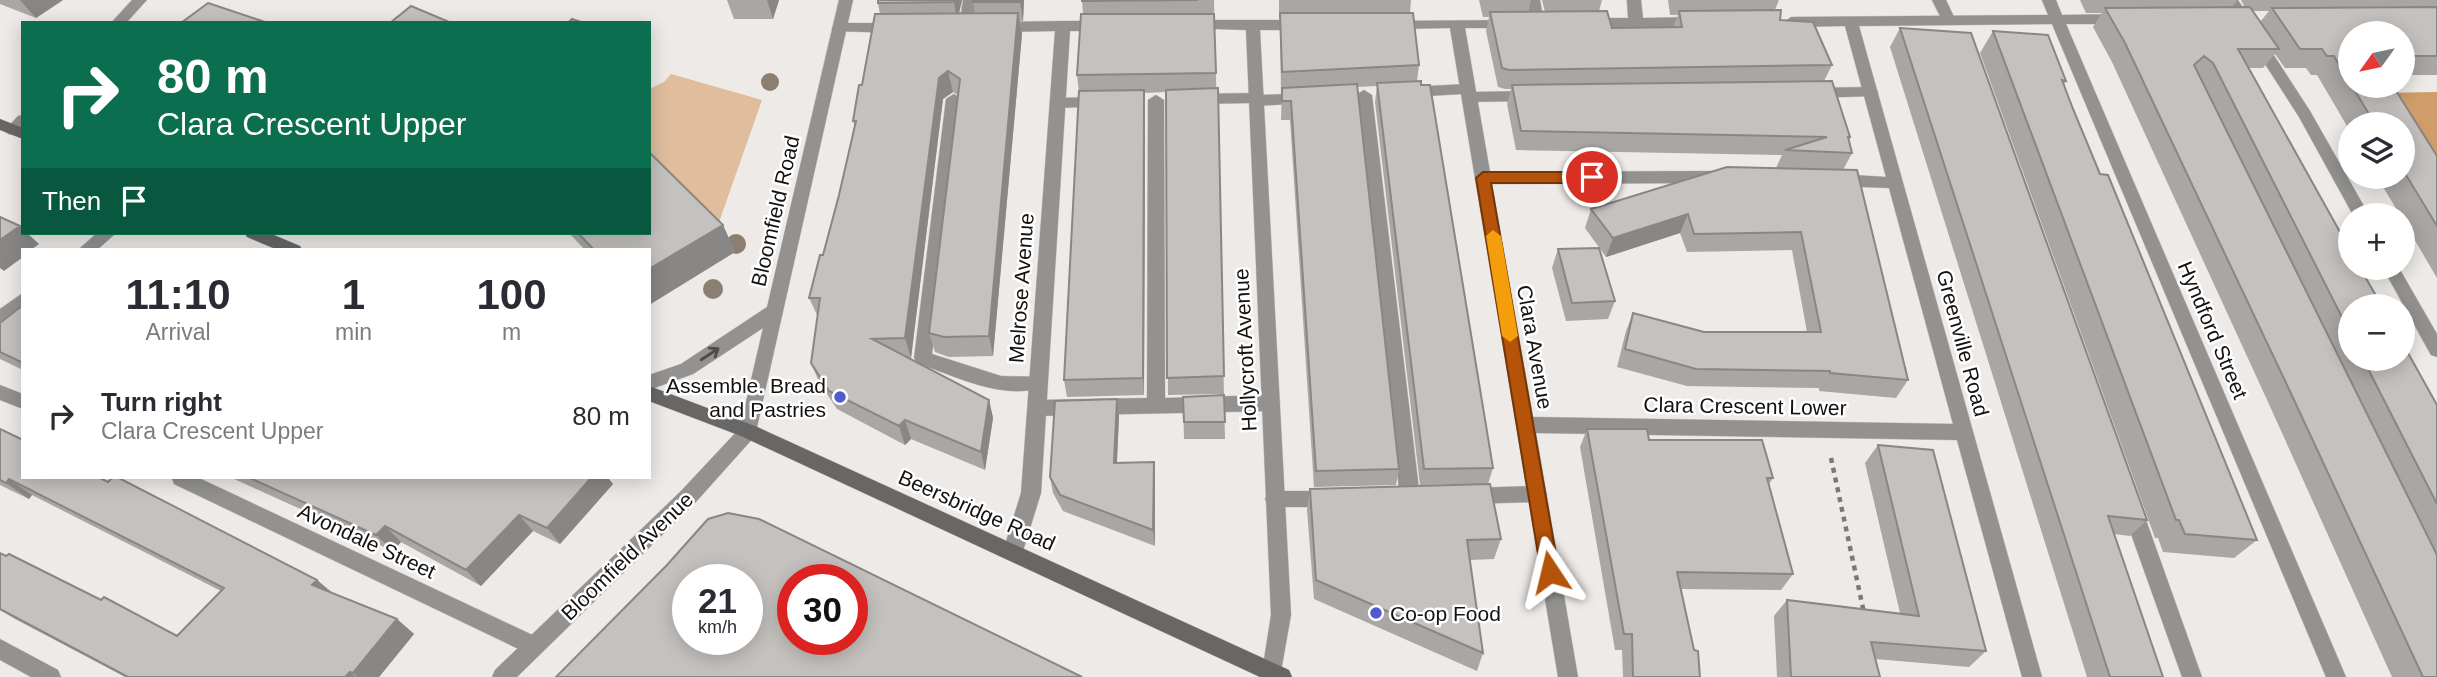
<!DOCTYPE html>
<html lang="en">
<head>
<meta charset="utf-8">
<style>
	:root { --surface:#fff; --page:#f7f7f7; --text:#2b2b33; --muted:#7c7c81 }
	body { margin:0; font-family:Helvetica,sans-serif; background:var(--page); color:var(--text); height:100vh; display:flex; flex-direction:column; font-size:26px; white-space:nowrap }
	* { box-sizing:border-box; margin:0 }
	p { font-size:23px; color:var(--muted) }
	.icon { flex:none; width:38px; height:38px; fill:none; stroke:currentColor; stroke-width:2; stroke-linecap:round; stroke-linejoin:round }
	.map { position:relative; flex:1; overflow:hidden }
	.drawer { position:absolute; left:21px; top:248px; width:630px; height:231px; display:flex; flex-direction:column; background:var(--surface); border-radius:0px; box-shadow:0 4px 18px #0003 }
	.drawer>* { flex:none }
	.banner { position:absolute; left:21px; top:21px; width:630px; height:214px; border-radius:0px; box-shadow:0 4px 18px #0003; background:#0b6e4f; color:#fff; overflow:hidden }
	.needle { width:46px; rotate:237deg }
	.controls { position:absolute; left:2338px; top:21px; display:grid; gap:14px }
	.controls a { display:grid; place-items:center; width:77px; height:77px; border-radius:50%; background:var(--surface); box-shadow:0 4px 18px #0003; font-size:35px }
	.speed { position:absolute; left:672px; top:564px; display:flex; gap:14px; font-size:35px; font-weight:700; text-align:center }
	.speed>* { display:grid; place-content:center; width:91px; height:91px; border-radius:50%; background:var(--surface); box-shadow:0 4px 18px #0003; line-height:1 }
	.speed small { font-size:18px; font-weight:400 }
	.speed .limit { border:10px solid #d22; background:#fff; color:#111 }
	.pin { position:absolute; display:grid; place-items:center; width:60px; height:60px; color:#fff; margin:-30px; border:4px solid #fff; border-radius:50%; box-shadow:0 2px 7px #0007 }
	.me { position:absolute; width:77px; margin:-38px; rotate:350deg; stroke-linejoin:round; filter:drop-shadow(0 0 5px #0008) }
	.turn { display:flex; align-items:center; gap:24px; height:147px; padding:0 21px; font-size:32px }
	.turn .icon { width:91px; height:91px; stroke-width:2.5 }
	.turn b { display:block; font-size:49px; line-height:60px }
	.then { display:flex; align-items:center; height:66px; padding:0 21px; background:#0003; gap:14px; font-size:26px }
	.eta { display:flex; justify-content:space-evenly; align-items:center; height:119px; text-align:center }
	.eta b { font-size:42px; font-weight:800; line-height:49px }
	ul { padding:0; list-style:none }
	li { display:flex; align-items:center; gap:21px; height:98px; padding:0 21px }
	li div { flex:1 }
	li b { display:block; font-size:26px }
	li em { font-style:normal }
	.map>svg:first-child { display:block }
	.green { fill:#dfbd9d }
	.forest { fill:#cf9c6a }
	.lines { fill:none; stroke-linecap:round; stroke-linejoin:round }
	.service-casing { stroke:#cac7c5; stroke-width:1 }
	.minor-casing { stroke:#cac7c5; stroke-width:1 }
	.tertiary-casing { stroke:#cac7c5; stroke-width:1 }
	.secondary-casing { stroke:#cac7c5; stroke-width:1 }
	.path { stroke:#7c7a78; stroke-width:4.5; stroke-dasharray:5 5; stroke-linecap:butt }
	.service { fill:#939290; fill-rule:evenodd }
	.minor { fill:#939290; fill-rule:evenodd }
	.tertiary { fill:#939290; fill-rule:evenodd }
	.secondary { fill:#696766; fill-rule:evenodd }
	.tree { fill:#8c7f71 }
	.wall { fill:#a9a6a3; fill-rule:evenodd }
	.shaded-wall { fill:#898785 }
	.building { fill:#c4c1be; stroke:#898785; stroke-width:2; fill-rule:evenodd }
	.oneway { stroke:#4d4c4a }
	.route { fill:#b45309; stroke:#753606; stroke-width:2 }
	.slow { fill:#f59e0b }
	.poi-dot { fill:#535ad1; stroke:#fff; stroke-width:2.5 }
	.labels { text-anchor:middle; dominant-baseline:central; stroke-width:5; stroke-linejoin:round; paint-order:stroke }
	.street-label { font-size:21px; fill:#141211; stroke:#fff }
	.poi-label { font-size:21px; fill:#141211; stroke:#fff; text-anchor:end }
</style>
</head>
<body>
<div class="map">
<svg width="2437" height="677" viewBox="0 0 2437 677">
	<rect width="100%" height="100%" fill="#edeae7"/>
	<path class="green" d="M671,74L762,100L718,225L649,161V89L664,82Z"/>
	<path class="forest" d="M2437,92V183L2382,93Z"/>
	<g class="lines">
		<defs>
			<path id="service" d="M963,0H977L973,28L966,33L959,28Z
				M1526,0H1540L1544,23L1542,26H1532Z
				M1932,0H1946L1956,21L1954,24H1944Z
				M1467,84L1472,85L1473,92L1531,91L1539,96L1531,101L1468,102L1463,101L1462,94L1410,97L1402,92L1410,87Z
				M1870,87L1875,88L1878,92L1875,96L1811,98L1803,93L1811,88Z
				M1364,90L1372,95L1420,498L1417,504L1410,506L1403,504L1400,498L1356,95Z
				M1256,93L1262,95L1306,93L1314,98L1306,103L1257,106L1251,103L1194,104L1186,99L1194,94Z
				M954,94L962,99L932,354L1001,376L1043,377L1046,382L1043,387C1003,401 955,376 917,363L914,358L946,99Z
				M1156,95L1164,100L1165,398L1271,395L1277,398L1280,403L1277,408L1271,411L1037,416L1031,413L1028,408L1031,403L1037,400L1147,398L1148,100Z
				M1103,97L1111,102L1108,106L1058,108L1050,103L1058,98Z
				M1537,486L1544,488L1547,494L1544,500L1537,502L1468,504L1461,502L1458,496L1461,490L1468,488Z
				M1275,491H1331L1338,493L1341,499L1338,505L1331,507H1275L1268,505L1265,499L1268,493Z
				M2131,498L2138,500L2141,506L2202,677H2182L2121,506L2124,500Z"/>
			<path id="minor" d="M132,0H147L126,23H111Z
				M1627,0H1641L1643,18L1696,17L1703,22L1696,27L1588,28L1581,23L1588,18H1628Z
				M2042,0H2056L2062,15L2120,14L2127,19L2120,24H2066L2346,677H2326L2052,24L1859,26L2042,677H2022L1957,440L1536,433L1578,677H1558L1450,28L1392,29L1385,24L1387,21L1516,20L1518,23L1516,26L1511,28H1465L1490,172L1718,171L1726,177L1718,183L1492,184L1533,417L1953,424L1889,188L1837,186L1829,180L1837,174L1886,177L1845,26L1791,27L1784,22L1791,17L2048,15Z
				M2224,0H2238L2310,111L2369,215H2353L2299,117Z
				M1192,20H1304L1311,25L1304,30H1260L1291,615L1280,677H1264L1262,672L1271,615L1246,30L1187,28L1185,25L1187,22Z
				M1063,21H1101L1108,26L1101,31H1070L1041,493L1023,551L1020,557L1013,560L1006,557L1003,551L1021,493L1055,31L996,32L989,27L996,22Z
				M839,23H895L902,28L895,33L834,31L832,28L834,25Z
				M23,115V130L13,135L8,134L5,130L18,116Z
				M97,233H116L97,250H78Z
				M2383,268H2399L2437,334V357L2431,355Z
				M23,293V310L0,326V309Z
				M0,385L23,394V409L0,400Z
				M172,478H199L541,639L544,646L541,653L534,656L527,653L174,484Z
				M0,639L58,670L61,677H31L0,660Z"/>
			<path id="tertiary" d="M839,0H853L755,436L695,503L517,677H492L495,670L681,491L740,428L763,328L693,374L649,390V375L681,364L767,307Z"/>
			<path id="secondary" d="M0,119L23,128V139L0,130Z
				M245,233H269L300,246L302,250H278L247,237Z
				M649,386L755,426L1289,670L1292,677H1260L741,436L649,401Z"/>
		</defs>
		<use href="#service" class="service-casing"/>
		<use href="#minor" class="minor-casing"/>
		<use href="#tertiary" class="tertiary-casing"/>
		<use href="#secondary" class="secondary-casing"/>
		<path class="path" d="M1831,458L1864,613"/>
		<use href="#service" class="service"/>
		<use href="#minor" class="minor"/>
		<use href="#tertiary" class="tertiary"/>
		<use href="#secondary" class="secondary"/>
	</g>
	<g class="tree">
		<circle cx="770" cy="82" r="9"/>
		<circle cx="736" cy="244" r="10"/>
		<circle cx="713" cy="289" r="10"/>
	</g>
	<path class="wall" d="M0,0H63L36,18L0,4Z
		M727,0H779L773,19H734Z
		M962,0L959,14L975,13L973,2L1024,0L1023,21H1020L1022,34L993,356L949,357L935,352L929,333L958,95L953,92L943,99L911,358H908L989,400L993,418L985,470L911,439L905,445L837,409L819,382L811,363L818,317L809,298L823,255L839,195L855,127L853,121L880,14L878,3Z
		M1082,0H1214L1224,394L1168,395L1166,92L1144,93L1145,109L1144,395L1067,397L1064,380L1079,93L1077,75L1083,14Z
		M1279,0H1411L1410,13L1419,65L1417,81L1493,468L1488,484L1420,485L1375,102L1377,86L1357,87L1399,469L1396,485L1314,487L1290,120H1281L1282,91H1281L1280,18H1279Z
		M1479,0H1531L1528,12H1545L1542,0H1602L1599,11L1612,28L1673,27L1678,15H1670L1668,0H1779L1775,10L1780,20L1832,65L1824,81L1850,137L1849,140L1852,153L1843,170L1908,380L1896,398L1819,391V388L1687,386L1617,367L1626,331L1633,313L1704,332H1807L1792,250L1687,252L1680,233L1606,257L1585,228L1591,209L1776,168L1782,155L1516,150L1507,104L1511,89H1505L1498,87L1486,31L1489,17H1483Z
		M2080,0H2237L2231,8H2245L2241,0H2437V75H2403V33H2350V86H2393L2437,156V278L2403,220V215H2400L2377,177H2403V124H2350V131L2317,75H2311L2306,68H2285L2275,54L2263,68H2248L2350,306V359H2403L2437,405V677H2392L2268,402L2112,62L2093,27L2102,13H2086ZM2253,11H2269L2260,22Z
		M1900,28L2147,520L2130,536L2114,534L2163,677H2087L1890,47Z
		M1993,31L2066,81L2064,85L2100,174L2257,540L2234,558L2163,552L2158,538H2155L1980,53Z
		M723,225L735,252L649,305V250H585L569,233H649Z
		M1558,249L1615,301L1608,319L1566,321L1552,268Z
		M23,305V370L0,359V323Z
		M1224,395L1225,439H1184L1183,397Z
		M1117,399L1119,416L1117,463L1154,462L1155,479V546L1063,511L1053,493L1050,477Z
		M0,429L23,478L317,580L333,593L397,619L414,634L379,677H125L15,619L0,610V553L177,636L221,591L32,495L29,499L0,485Z
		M1587,429L1649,440L1773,478L1769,484L1793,574L1781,590L1681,589L1700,677H1623L1622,650H1615L1580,447Z
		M1878,445L1986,651L1969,667L1875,659L1880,677H1777L1774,616L1787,600L1900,613L1865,463Z
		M232,478H608L613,484L560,544L533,531L481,586L401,542L393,551Z
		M1310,489L1501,539L1494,559L1470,560L1483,653L1477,671L1314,599L1307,510Z"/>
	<path class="shaded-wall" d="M20,0H63L36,18Z
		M767,0H779L773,19Z
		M954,0H962L957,21L954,2Z
		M1020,0H1024L1023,21L1020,2Z
		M1018,13L1022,34L993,356L989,336Z
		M948,71L953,92L943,99L911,358L905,338L939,78Z
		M1144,90L1145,109L1144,395L1143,378Z
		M1688,214L1680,233L1606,257L1613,238Z
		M723,225L735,252L649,305V269Z
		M20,226L23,229V233H27L39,244L31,250H23V257L4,271L0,268V240Z
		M1117,399L1119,416L1116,480L1114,463Z
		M989,400L993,418L985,470L981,452Z
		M905,420L911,439L905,445L899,426Z
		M1154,462L1155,479V546L1153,530Z
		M591,478H608L613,484L560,544L547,528Z
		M9,479L32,495L29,499L6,483Z
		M519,515L533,531L481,586L466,570Z
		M385,526L401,542L393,551L376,535Z
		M317,580L334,595L312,585Z
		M397,619L414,634L379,677H357L353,673Z
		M350,672L356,677H345Z"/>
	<path class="building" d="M878,0H954V2L878,3Z
		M973,0H1020V2H973Z
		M1082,0H1198L1082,1Z
		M208,3L265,22L181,23Z
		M411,6L447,21L445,23H390Z
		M2250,7L2279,49H2238L2350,250V268H2360L2382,306H2350V333L2213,63L2204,56L2194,65L2437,555V677H2423L2287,385L2125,43L2105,8Z
		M2437,7V56H2403V33H2350V83L2334,56H2327L2322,49H2300L2272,8Z
		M1781,10L1780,20L1813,22L1832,65L1509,70L1502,68L1490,12L1607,11L1612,28L1682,27L1679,11Z
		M1018,13L989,336L944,337L929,333L960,79L948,71L939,78L905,338L872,339L989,400L981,452L905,420L899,426L829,391L811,363L820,298H809L820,255H823L839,195L856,121H853L859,85H862L875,14Z
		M1280,13H1413L1419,65L1282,72Z
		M1081,14H1214L1216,73L1077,75Z
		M572,19L584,23H568Z
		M1900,28L1971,33L2147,520L2108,516L2163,677H2110Z
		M1993,31L2048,35L2066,81L2062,80L2073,109L2100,174L2108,175L2257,540L2185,534L2179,520H2176Z
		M1421,81V85H1430L1493,468L1424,469L1377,83Z
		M1832,81L1850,137H1848L1852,153L1785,150L1827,137L1521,131L1512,85Z
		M1357,84L1399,469L1316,471L1291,101H1282V88Z
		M2352,86H2393L2437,156V226L2403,170V124H2375Z
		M1218,88L1224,376L1167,378L1166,90Z
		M1144,90L1143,378L1064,380L1079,91Z
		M649,152L723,225L649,269V250H594L578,233H649Z
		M1727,167L1857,170L1908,380L1830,373V371L1696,369L1625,349L1633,313L1704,332H1821L1801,232L1694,234L1688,214L1613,238L1591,209Z
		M0,217L20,226L0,240Z
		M1599,248L1615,301L1572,303L1558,249Z
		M23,305V363L0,352V323Z
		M2403,344L2437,405V504L2363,359H2403Z
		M1224,395L1225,422H1184L1183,397Z
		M1117,399L1114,463L1154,462L1153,530L1060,495L1050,477L1055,401Z
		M0,429L23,440V478H100L108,482L112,478H119L317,580L312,585L397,619L353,673L350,672L345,677H128L0,609V553L6,556L9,554L101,600L104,597L177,636L224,588L9,479L6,483L0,480Z
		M1587,429H1647L1649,440H1762L1773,478H1767L1793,574L1677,572L1694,650L1698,651L1700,677H1633L1632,634H1624Z
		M1878,445L1933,450L1986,651L1871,642L1880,677H1791L1787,600L1919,616Z
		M250,478H591L547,528L519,515L466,570L385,526L376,535Z
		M1490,484L1501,539L1467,540L1483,653L1316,580L1310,489Z
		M728,513L759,519L1082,677H556L667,565L708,519ZM688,579H747V639H688ZM793,579H852V639H793Z"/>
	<defs><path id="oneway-shaft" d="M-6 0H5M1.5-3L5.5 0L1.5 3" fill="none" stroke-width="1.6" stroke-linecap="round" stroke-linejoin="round" transform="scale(1.75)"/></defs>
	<use class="oneway" href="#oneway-shaft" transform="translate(710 354) rotate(-33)"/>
	<path class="route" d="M1483,172H1592L1599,177L1592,183H1491L1559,572L1557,578L1550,581L1544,578L1541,572L1476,178Z"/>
	<path class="slow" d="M1493,230L1501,236L1518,336L1510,342L1502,336L1486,236Z"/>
	<g class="poi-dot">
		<circle cx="840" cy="397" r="7"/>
		<circle cx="1376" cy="613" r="7"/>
	</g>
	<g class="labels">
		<g class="street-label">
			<text transform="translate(775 211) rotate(-77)">Bloomfield Road</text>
			<text transform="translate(1021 288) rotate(-86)">Melrose Avenue</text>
			<text transform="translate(2213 330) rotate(67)">Hyndford Street</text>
			<text transform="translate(1963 343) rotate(75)">Greenville Road</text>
			<text transform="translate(1535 347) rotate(80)">Clara Avenue</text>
			<text transform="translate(1245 350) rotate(-93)">Hollycroft Avenue</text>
			<text transform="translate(1745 406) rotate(1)">Clara Crescent Lower</text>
			<text transform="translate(977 510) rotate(24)">Beersbridge Road</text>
			<text transform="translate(367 541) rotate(25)">Avondale Street</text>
			<text transform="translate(627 556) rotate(-44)">Bloomfield Avenue</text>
		</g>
		<g class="poi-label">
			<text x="826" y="385">Assemble. Bread<tspan x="826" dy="24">and Pastries</tspan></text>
			<text x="1390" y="613" text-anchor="start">Co-op Food</text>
		</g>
	</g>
</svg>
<div class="controls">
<a><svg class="needle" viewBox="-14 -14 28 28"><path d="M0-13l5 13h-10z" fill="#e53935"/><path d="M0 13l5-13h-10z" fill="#7c7c81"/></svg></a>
<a><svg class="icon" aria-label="layers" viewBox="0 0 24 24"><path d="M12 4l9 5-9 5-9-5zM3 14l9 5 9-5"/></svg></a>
<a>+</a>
<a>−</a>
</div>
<div class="speed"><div>21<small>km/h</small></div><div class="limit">30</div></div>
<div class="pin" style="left:1592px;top:177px;background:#d93025"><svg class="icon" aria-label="arrive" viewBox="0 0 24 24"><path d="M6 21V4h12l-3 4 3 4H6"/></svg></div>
<svg class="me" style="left:1550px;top:572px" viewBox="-20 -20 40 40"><path d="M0-17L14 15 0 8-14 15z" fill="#b45309" stroke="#fff" stroke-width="4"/></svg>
<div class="banner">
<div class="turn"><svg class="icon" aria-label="right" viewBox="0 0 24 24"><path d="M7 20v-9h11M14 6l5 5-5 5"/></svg><div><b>80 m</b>Clara Crescent Upper</div></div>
<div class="then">Then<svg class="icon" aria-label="arrive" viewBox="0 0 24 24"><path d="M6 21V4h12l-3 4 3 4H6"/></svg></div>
</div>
<section class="drawer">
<div class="eta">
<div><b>11:10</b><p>Arrival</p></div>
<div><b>1</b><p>min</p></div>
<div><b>100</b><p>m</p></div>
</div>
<ul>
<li><svg class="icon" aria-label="right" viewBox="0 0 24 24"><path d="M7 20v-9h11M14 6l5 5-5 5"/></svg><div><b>Turn right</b><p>Clara Crescent Upper</p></div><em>80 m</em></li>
</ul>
</section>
</div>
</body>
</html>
